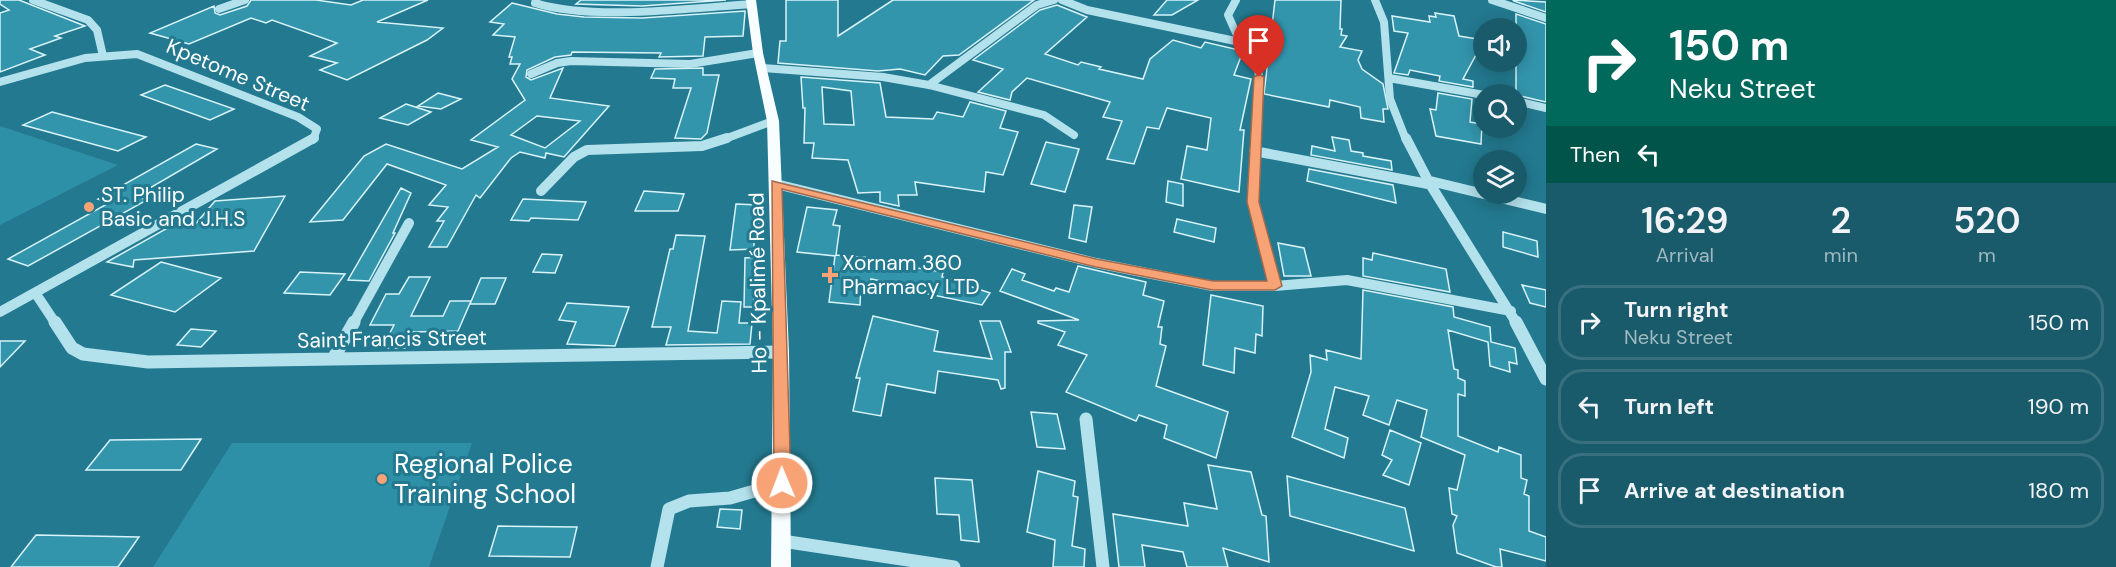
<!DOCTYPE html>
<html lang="en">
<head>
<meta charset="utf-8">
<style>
	:root { --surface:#1a5b6b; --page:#276473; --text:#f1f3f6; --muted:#9fb9c1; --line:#38707e }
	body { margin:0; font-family:"DM Sans",sans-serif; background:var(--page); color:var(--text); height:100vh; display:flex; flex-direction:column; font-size:22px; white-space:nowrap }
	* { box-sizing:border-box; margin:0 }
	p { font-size:20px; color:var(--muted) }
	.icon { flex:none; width:33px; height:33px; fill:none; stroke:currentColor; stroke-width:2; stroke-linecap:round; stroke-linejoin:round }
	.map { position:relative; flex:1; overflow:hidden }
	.side { display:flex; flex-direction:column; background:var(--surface); width:570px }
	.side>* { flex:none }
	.hud { background:#00695c; color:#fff; overflow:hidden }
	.tools { position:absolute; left:1473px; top:18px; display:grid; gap:12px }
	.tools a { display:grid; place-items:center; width:54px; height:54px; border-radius:50%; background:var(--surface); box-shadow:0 3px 15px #0003; font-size:30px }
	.pin { position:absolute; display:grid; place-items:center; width:51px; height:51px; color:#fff; margin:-62px -26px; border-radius:50% 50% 50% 0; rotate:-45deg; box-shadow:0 0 6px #0007 }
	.pin .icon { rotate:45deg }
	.me { position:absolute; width:66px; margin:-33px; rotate:359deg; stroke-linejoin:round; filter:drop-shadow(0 0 4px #0008) }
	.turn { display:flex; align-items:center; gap:21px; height:126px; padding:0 24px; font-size:27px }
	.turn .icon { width:78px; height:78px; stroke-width:2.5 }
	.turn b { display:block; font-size:42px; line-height:51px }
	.then { display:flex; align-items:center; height:57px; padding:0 24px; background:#0003; gap:12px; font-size:22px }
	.eta { display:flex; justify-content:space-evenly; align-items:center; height:102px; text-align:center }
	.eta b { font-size:36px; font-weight:600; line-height:42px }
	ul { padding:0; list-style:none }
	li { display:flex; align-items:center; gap:18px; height:75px; margin:0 12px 9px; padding:0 12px; border:3px solid var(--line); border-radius:24px }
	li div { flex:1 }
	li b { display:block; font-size:22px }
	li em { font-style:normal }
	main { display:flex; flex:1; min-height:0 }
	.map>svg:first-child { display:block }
	.green { fill:#2d90a7 }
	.building { fill:#3395ac; stroke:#d8f3f9; stroke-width:1.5; fill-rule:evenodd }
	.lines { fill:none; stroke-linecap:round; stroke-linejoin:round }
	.minor-far2 { stroke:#b3e1ec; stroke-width:8 }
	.minor-far1 { stroke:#b3e1ec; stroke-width:10 }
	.minor { stroke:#b3e1ec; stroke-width:13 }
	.major { fill:#f8fdff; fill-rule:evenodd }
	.route { fill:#f7a376; stroke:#a16a4d; stroke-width:1.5 }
	.poi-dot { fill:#f7a376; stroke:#23798f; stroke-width:2 }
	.labels { text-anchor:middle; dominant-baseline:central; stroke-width:6; stroke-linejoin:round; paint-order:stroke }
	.street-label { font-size:21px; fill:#fff; stroke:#23798f }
	.poi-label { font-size:21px; fill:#fff; stroke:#23798f; text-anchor:start }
	.near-poi-label { font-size:26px; fill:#fff; stroke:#23798f; text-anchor:start }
</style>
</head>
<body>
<main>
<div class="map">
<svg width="1546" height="567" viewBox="0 0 1546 567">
	<rect width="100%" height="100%" fill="#23798f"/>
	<path class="green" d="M0,126L118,165L0,225Z
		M232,443H472L429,567H153Z"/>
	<path class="building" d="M0,0H19L85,26L55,36L61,38L30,49L45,55L0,72V13L9,10L0,4Z
		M251,0H316L351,5L363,0H428L377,22L443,28L427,40L347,80L320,70L337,63L310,56L337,43L272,20L266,23L251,18L189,44L150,33L214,6L215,13L220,15L247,6Z
		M581,0H726L642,6L576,4Z
		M786,0H838V36L893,0H1034L959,55L943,56L925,75L900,69L878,71L778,63L780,41H786Z
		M1167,0H1198L1172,15H1154Z
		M1275,0H1341L1340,29H1342L1341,35L1347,36L1340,47L1362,51L1358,60L1362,69L1383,84L1388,109H1383L1384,122L1361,118L1360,107L1330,100L1329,107L1264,94Z
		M1513,0L1546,2V12L1514,1Z
		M512,3L557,14L584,17L642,18L745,11V13L743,36L705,37L703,56L659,57L661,53L572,52L571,55L555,57L527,70L526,77L531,80L563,68L550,98L609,106L564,157L546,153L545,158L520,152L511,158L480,198L476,195L447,247H429L444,221H437L448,207L429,205L446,185L387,164L343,220L310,222L364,156L386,144L462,169L498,147L471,140L525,100L512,79L520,64H510L512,57H509L515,37L493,35L504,24L490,22ZM537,116L580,121L545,148L511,135Z
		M1057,5L1087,17L1045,54L1078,65L1081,62L1101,67L1099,69L1143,79L1150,59L1173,40L1201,48L1205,42L1243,51L1234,75L1251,79L1240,130H1244L1239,192L1181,179L1187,146L1207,150L1211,118L1167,108L1159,129L1147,127L1134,164L1107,159L1122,121L1103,117L1110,102L1027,78L1012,92L1010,100L978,92L1003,69L973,60L1040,10Z
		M1435,13L1454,16L1459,36L1484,40L1463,79L1473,81V87L1439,81L1440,76L1410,70L1408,75L1394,73L1408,33L1394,31L1392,16L1430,22L1429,16L1436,17Z
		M1516,14L1546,24V102L1516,95Z
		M703,68V75H719L707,133L701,139L675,138L691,88H673L675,79L651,78L655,69Z
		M801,77L880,83L886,117L933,119L937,112L963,117L970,102L1006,111L1000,128L1018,132L1003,175L986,172L984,192L915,182L917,195H898L899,206L880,202V192L858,193L848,160L812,158L814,143H804L805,108H803ZM822,87L851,91L854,125L824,124Z
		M165,85L234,109L210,120L141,95Z
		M438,93L461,99L441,109L418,106Z
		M1438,93L1472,99L1470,122L1482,124L1481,144L1436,136L1430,109L1436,110Z
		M406,104L431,112L408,125L380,118Z
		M52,112L146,137L118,151L23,125Z
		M1332,137L1349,140L1351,151L1363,153V156L1391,161L1392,170L1311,155L1312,146L1335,151Z
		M1046,142L1079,149L1065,192L1031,184Z
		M196,144L217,149L136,196L147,200L28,266L8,259L109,203L98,199Z
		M1309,169L1393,185L1396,203L1307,181Z
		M1168,181L1183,184V206L1166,202Z
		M401,188L411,193L393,233H395L369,281L348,280Z
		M644,191L684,194L678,211H635Z
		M285,196L254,251L134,260L133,267L107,262L178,222L192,228L215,201Z
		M523,199L586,202L578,220L531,218L529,221L511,220Z
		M736,204L759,205V226H754V249L730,250Z
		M1074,205L1092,207L1086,242L1069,238Z
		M807,207L837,210L833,225L840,226L836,255L873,258L872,261L943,272L942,277L967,282L966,285L990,293L982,305L913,291L914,288L871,279L870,286H861L860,305L829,302L835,256L797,252Z
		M1177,219L1216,228L1214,242L1174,232Z
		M1503,232L1537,241L1538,257L1503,247Z
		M676,235L705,236L688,331L717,333L722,301L741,302L739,323H752L750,344L666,345L671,327H652L670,249H673Z
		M1278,243L1304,248L1311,276H1284Z
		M1373,253L1446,269L1450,292L1363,276V258L1372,260Z
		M542,254L562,255L555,273L533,272Z
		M759,257L753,307H744L745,258Z
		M161,262L221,278L175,312L111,295Z
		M1078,266L1146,282L1143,295L1164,301L1158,327H1162L1160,344L1166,346L1156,386L1228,412L1216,458L1164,438L1167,425L1139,415L1136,421L1066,392L1087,355L1058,345L1065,332L1038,323V321L1079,320L1000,291L1012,269L1025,274L1022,280L1054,291L1056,288L1069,292Z
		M300,272L345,274L330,295L284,293Z
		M409,277H430L411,316H443L450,301H471L458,331L412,332L405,348H382L394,325H370L386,294H399Z
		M481,278H506L495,304H470Z
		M1522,285L1546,290V307L1530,303Z
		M1363,290L1453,307L1454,317L1490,327L1491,342L1515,348L1517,364L1509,362L1510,372L1490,366L1488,342L1448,330L1454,369L1458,370V378L1465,381V396L1458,394V436L1498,452L1499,447L1521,455V478L1527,480L1524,494L1529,496V531L1546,537V561L1500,549L1502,567H1496L1457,553L1453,525L1457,516L1452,514L1449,488L1457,490L1465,455L1421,437L1427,410L1397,400L1389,425L1363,415L1369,396L1335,387L1325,429L1348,438L1344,458L1292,437L1311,372L1310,355L1327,360L1326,350L1361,359Z
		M1211,295L1263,306L1262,336L1256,334L1255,353L1235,348L1234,373L1203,365Z
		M567,303L629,307L615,346L567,344L576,322L559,320Z
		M873,316L938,331L934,351L992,359L980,321H1000L1011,352H1005V388L1001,389L998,380L938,371L935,393L887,384L881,416L853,411L860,378H856Z
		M191,329L216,331L201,347L177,345Z
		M0,341H25L0,367Z
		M1031,412L1057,414L1065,449L1037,447Z
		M1390,430L1421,443L1409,485L1383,475L1392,460L1382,455Z
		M201,439L181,470H86L110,440Z
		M1208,465L1251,472L1262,515L1266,516L1269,562L1223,548L1228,567H1187L1183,552L1142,545L1145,567H1119L1113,514L1188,526L1184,503L1217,509Z
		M1038,471L1075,481L1073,496L1078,497L1072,546L1085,549L1084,567H1053L1055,540L1027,532Z
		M1287,476L1405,508L1414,551L1290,516Z
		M935,478L972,480L979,542L961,540L959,515L937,514Z
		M720,509L742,510L740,529L717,527Z
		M498,526L577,527L570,557L489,556Z
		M36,535L139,537L118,567H11Z"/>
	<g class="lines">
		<path class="minor-far2" d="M33,0L88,20L97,30L103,56
			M536,0L535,3C591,21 692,8 752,4
			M1062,0L1087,10L1240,42L1256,52L1259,77L1256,140
			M1236,0L1228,15L1240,42
			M1375,0L1384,22L1390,99L1406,140
			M1492,0L1546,18
			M219,9L245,0
			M763,68L883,77L929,85L1044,115L1074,135
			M531,74L557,63L571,61L690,64L758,53
			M1389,78L1484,95
			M0,82L85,58L137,54L298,117L317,129L313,140
			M929,85L1037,5L1054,0
			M1516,101L1546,108
			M722,140L773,121"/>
		<path class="minor-far1" d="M1256,138L1253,202L1275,286
			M1406,138L1430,184L1517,324
			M1254,151L1428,184
			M1426,180L1546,209
			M776,184L1096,263L1213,286H1275L1347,280L1511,311
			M541,191L574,157L587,150L702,146L727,138
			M36,294L56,324
			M0,312L314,138
			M353,324L409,223"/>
		<path class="minor" d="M55,322L72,348L83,354L148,362L781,352
			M1516,322L1546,379
			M333,359L354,322
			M1086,419L1103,567
			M782,541L954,567
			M657,567L669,509L689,501L730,498L782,483"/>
		<path class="major" d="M746,0H756L763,53L779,121L789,352L791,567H771L773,352L767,121L753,53Z"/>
	</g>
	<path class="route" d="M1259,74L1264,77L1259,202L1282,286L1275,290H1213L1096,267L782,189L791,483L789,488L782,490L776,488L774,483L772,181L1096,259L1213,281H1267L1247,202L1254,77Z"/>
	<g class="poi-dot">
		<circle cx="89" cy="207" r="6"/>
		<path d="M827 266h6v6h6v6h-6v6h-6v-6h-6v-6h6z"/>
		<circle cx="382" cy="479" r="6"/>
	</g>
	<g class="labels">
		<g class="street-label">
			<text transform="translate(238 75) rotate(23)">Kpetome Street</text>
			<text transform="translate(758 283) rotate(-91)">Ho - Kpalimé Road</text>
			<text transform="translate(392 339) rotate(-1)">Saint Francis Street</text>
		</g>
		<g class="poi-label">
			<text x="101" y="195">ST. Philip<tspan x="101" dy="24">Basic and J.H.S</tspan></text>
			<text x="842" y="263">Xornam 360<tspan x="842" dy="24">Pharmacy LTD</tspan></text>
		</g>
		<g class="near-poi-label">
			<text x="394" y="464">Regional Police<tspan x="394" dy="30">Training School</tspan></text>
		</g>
	</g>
</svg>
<div class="tools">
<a><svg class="icon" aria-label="sound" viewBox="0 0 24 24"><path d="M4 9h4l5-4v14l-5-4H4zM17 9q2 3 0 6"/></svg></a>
<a><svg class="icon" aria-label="search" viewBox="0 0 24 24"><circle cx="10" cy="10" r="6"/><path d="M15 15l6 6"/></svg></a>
<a><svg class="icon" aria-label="layers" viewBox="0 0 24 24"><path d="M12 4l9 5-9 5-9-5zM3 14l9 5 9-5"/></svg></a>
</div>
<div class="pin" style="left:1259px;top:77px;background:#d93025"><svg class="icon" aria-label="arrive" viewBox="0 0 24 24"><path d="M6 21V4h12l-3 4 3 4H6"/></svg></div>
<svg class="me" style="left:782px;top:483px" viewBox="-20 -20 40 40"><circle r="17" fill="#f7a376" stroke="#fff" stroke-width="3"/><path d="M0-11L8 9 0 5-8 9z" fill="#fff"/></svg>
</div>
<section class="side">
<div class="hud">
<div class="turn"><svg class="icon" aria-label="right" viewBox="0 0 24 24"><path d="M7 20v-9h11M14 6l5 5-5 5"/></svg><div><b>150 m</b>Neku Street</div></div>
<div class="then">Then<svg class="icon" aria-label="left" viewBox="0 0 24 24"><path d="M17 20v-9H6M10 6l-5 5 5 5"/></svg></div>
</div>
<div class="eta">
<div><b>16:29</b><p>Arrival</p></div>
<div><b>2</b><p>min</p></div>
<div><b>520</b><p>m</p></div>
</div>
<ul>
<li><svg class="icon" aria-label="right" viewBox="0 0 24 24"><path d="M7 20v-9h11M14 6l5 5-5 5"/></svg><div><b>Turn right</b><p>Neku Street</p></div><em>150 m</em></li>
<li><svg class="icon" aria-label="left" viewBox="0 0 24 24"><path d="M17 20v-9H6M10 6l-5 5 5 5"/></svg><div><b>Turn left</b></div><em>190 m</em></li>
<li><svg class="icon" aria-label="arrive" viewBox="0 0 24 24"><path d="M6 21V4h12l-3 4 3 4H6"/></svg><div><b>Arrive at destination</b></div><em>180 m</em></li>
</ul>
</section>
</main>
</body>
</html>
